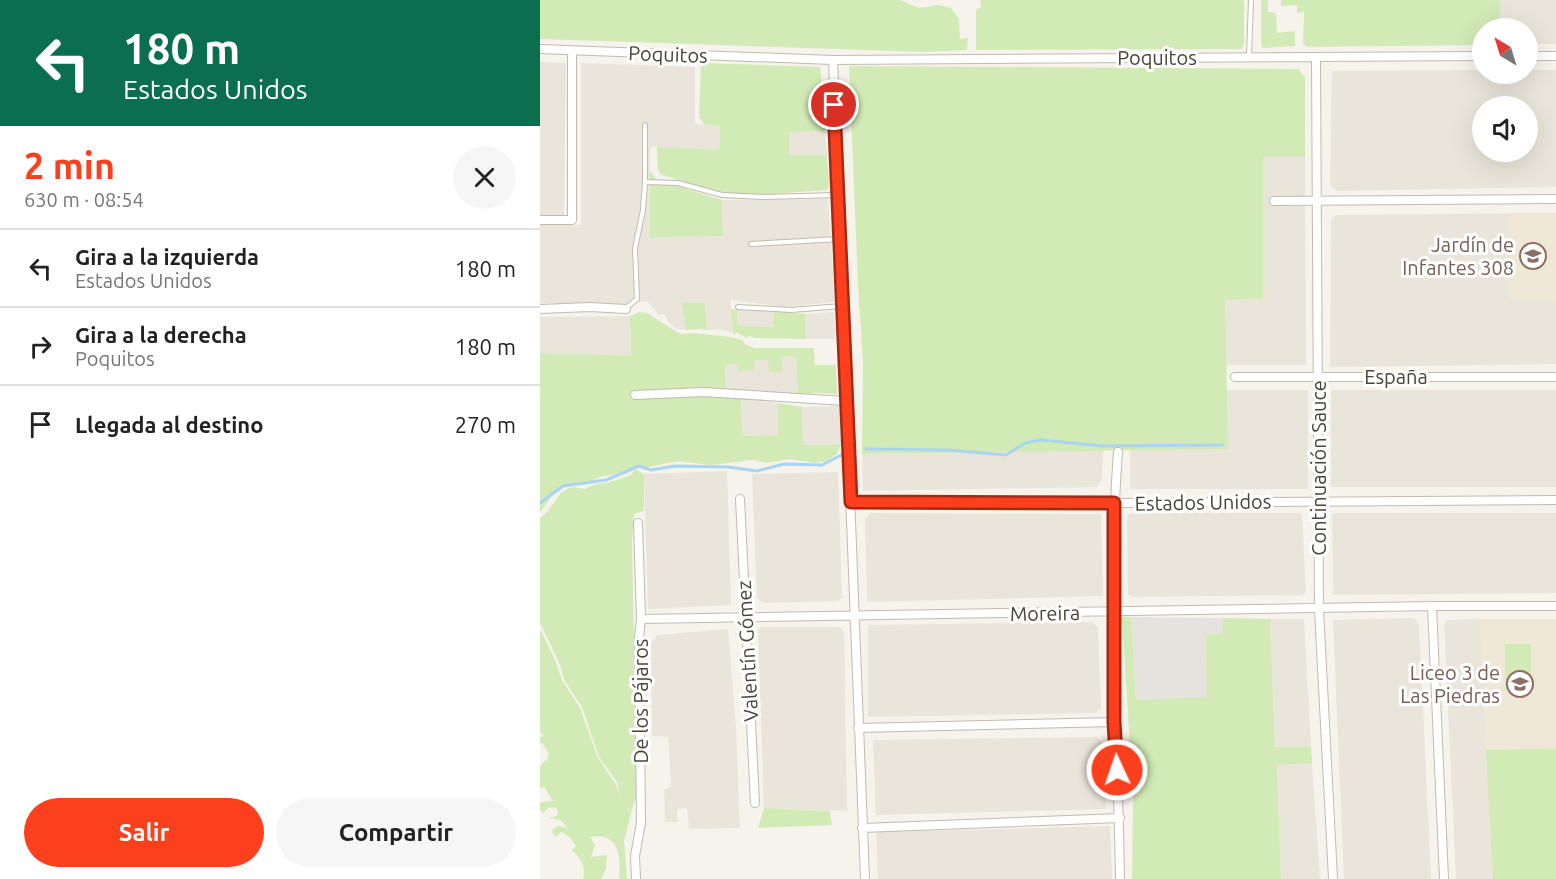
<!DOCTYPE html>
<html lang="es">
<head>
<meta charset="utf-8">
<style>
	:root { --surface:#fff; --page:#f6f6f6; --text:#222; --muted:#767676; --line:#e0e0e0; --accent:#fc3f1d }
	body { margin:0; font-family:Ubuntu,sans-serif; background:var(--page); color:var(--text); height:100vh; display:flex; flex-direction:column; font-size:22px; white-space:nowrap }
	* { box-sizing:border-box; margin:0 }
	p { font-size:20px; color:var(--muted) }
	.icon { flex:none; width:33px; height:33px; fill:none; stroke:currentColor; stroke-width:2; stroke-linecap:round; stroke-linejoin:round }
	.map { position:relative; flex:1; overflow:hidden }
	.drawer { display:flex; flex-direction:column; background:var(--surface); width:540px }
	.drawer>* { flex:none }
	.hud { background:#0b6e4f; color:#fff; overflow:hidden }
	.needle { width:39px; rotate:322deg }
	.controls { position:absolute; left:932px; top:18px; display:grid; gap:12px }
	.controls a { display:grid; place-items:center; width:66px; height:66px; border-radius:50%; background:var(--surface); box-shadow:0 6px 24px #0002; font-size:30px }
	.pin { position:absolute; display:grid; place-items:center; width:51px; height:51px; color:#fff; margin:-26px; border:3px solid #fff; border-radius:50%; box-shadow:0 2px 6px #0007 }
	.me { position:absolute; width:66px; margin:-33px; rotate:357deg; stroke-linejoin:round; filter:drop-shadow(0 0 4px #0008) }
	.turn { display:flex; align-items:center; gap:21px; height:126px; padding:0 24px; font-size:27px }
	.turn .icon { width:78px; height:78px; stroke-width:2.5 }
	.turn b { display:block; font-size:42px; line-height:51px }
	.round { display:grid; place-items:center; flex:none; width:63px; height:63px; border-radius:32px; background:var(--page) }
	.summary { display:flex; align-items:center; justify-content:space-between; height:102px; padding:0 24px }
	h1 { font-size:36px; font-weight:700; line-height:45px; color:var(--accent) }
	.button { display:flex; gap:12px; margin-top:auto; padding:12px 24px }
	.button a { flex:1; height:69px; border-radius:36px; background:var(--accent); color:#fff; font-size:24px; font-weight:700; line-height:69px; text-align:center }
	.button a+a { background:var(--page); color:var(--text) }
	ul { padding:0; list-style:none }
	li { display:flex; align-items:center; gap:18px; height:78px; padding:0 24px; border-top:2px solid var(--line) }
	li div { flex:1 }
	li b { display:block; font-size:22px }
	li em { font-style:normal }
	main { display:flex; flex:1; min-height:0 }
	.map>svg:first-child { display:block }
	.residential { fill:#eae5da; fill-rule:evenodd }
	.industrial { fill:#e6e2dd }
	.education { fill:#efe8d6 }
	.green { fill:#d2eab5 }
	.lines { fill:none; stroke-linecap:round; stroke-linejoin:round }
	.stream { stroke:#a9d4f2; stroke-width:3 }
	.service-casing { stroke:#c2bbae; stroke-width:6 }
	.minor-casing { stroke:#c2bbae; stroke-width:10 }
	.service { stroke:#fff; stroke-width:4 }
	.minor { stroke:#fff; stroke-width:8 }
	.route-casing { stroke:#a42913; stroke-width:15 }
	.route { stroke:#fc3f1d; stroke-width:10 }
	.labels { text-anchor:middle; dominant-baseline:central; stroke-width:6; stroke-linejoin:round; paint-order:stroke }
	.street-label { font-size:20px; fill:#4b4439; stroke:#fff }
	.education-label { font-size:20px; fill:#785e54; stroke:#fff; text-anchor:end }
</style>
</head>
<body>
<main>
<section class="drawer">
<div class="hud">
<div class="turn"><svg class="icon" aria-label="left" viewBox="0 0 24 24"><path d="M17 20v-9H6M10 6l-5 5 5 5"/></svg><div><b>180 m</b>Estados Unidos</div></div>
</div>
<div class="summary"><div><h1>2 min</h1><p>630 m · 08:54</p></div><a class="round"><svg class="icon" aria-label="close" viewBox="0 0 24 24"><path d="M6 6l12 12M18 6L6 18"/></svg></a></div>
<ul>
<li><svg class="icon" aria-label="left" viewBox="0 0 24 24"><path d="M17 20v-9H6M10 6l-5 5 5 5"/></svg><div><b>Gira a la izquierda</b><p>Estados Unidos</p></div><em>180 m</em></li>
<li><svg class="icon" aria-label="right" viewBox="0 0 24 24"><path d="M7 20v-9h11M14 6l5 5-5 5"/></svg><div><b>Gira a la derecha</b><p>Poquitos</p></div><em>180 m</em></li>
<li><svg class="icon" aria-label="arrive" viewBox="0 0 24 24"><path d="M6 21V4h12l-3 4 3 4H6"/></svg><div><b>Llegada al destino</b></div><em>270 m</em></li>
</ul>
<div class="button"><a>Salir</a><a>Compartir</a></div>
</section>
<div class="map">
<svg width="1016" height="879" viewBox="0 0 1016 879">
	<rect width="100%" height="100%" fill="#f6f3ec"/>
	<path class="residential" d="M960,0H1016V44H987V28H960Z
		M0,62L26,63L24,216L0,215Z
		M41,63L155,67V124L181,126L179,150L110,147V238L183,236L182,200L288,199L295,302L244,307L191,300L193,334L180,329L167,330L165,303H143L146,330L136,329L129,323L124,314L119,315L107,301L84,304L0,303V224L41,225Z
		M942,70V74H987V70H1016V187L796,191L790,185L792,71ZM942,106H987V152H942Z
		M285,131L287,155H249V132Z
		M723,157H765L766,365H686L684,300L723,298Z
		M1016,213V364L790,367L791,220L796,215Z
		M197,310L234,311L235,327L198,326Z
		M294,312L295,339H265V314Z
		M90,316L91,355L0,353V317Z
		M242,356L256,357L258,395L186,390L185,365L198,364V371L213,370L215,360H228L242,372Z
		M687,390H768V489H590V450L687,449Z
		M791,390H1016V487H791Z
		M201,399L238,403V435L203,436Z
		M300,406L301,445H263L262,407Z
		M563,450L562,480L557,487L323,491L322,454Z
		M187,471L191,605L108,609L104,474Z
		M298,472L302,598L298,601L224,603L217,598L212,474Z
		M331,513L561,514L563,596L327,602L325,519Z
		M591,513H762L766,592L762,595L592,597L588,594L587,516Z
		M795,513H1016V593L793,595L792,516Z
		M874,618L879,624L891,879H804L793,620Z
		M730,619H764L771,747H735Z
		M940,619H1016V879H916L904,623L908,620Z
		M552,622L558,628L561,708L556,713L328,717V625Z
		M220,627H299L304,631L307,811L224,808L218,630Z
		M188,629L196,728L200,828L149,829L147,808L137,809L138,822H125L124,790L131,787L128,737L112,736L111,643L118,635Z
		M557,737L563,743L566,809L336,815L333,740Z
		M772,763L780,879H741L737,765Z
		M570,826L572,879H338L336,834L339,832Z"/>
	<path class="industrial" d="M591,617L683,618V635H666L667,698L596,700Z"/>
	<path class="education" d="M1016,213V301L970,299V214Z
		M940,619H1016V749L946,750Z"/>
	<path class="green" d="M0,0H360L379,8L398,5L411,8L419,19L420,39L428,38L427,50L384,52L0,39Z
		M440,0H704V44L702,49L436,50V10L441,7Z
		M721,0H728V12L736,13L737,33L755,31V46L722,48L721,36Z
		M741,0H960V28H942V45L767,47L763,44L764,12L757,13V5L741,6Z
		M161,63L280,67L285,131L249,132V155H287L289,185L287,190L190,197L120,174L118,170L117,147L179,150L180,126L165,125L159,117Z
		M309,66L758,69L765,77V157H723V298L685,300L688,449L322,454L323,363L318,285Z
		M110,171L115,178L121,181L182,200L183,236L110,238Z
		M142,303H165L167,330L160,329L146,330Z
		M191,309L197,310L198,326L234,327V311L265,314V339L214,338L210,336L206,338L198,333L193,334Z
		M99,312L107,313L140,334L154,333L190,337L202,340L205,344L214,348H274L275,365H296L297,394L275,393L258,395L256,357L242,356V372H229L228,360H215L214,370L198,371L197,364L185,365L186,390H180L192,399H201L203,436L238,435V403L262,407L263,445H301L297,454L286,461L275,463L250,459L226,463L213,460L171,465L138,461L105,468L94,466L90,471L60,477L45,485L29,484L16,489L0,513V353L91,355L90,316Z
		M95,469L104,474V511L94,514L92,541L97,794L91,813L83,801L91,814L84,841L87,879H79C81,858 80,831 50,837L55,845L51,857L67,855L66,869L61,879H43C47,868 40,857 32,850L36,846C31,839 29,835 21,832L16,837L12,832L14,828L19,826L28,828L20,820L9,818L17,816L18,812L16,808L9,807L3,813L0,810V802L13,801L4,787L0,788V766L7,759L9,754L3,744L0,743V737L4,736L0,732V629L15,660L22,680L40,708L58,758L75,783L80,795L77,782L59,757L42,707L25,681L18,660L0,623V518L7,512L21,493L31,487L45,489L53,485L70,482L91,475Z
		M582,617H591L596,700L667,697L666,635L683,634V618L730,619L735,747H771L772,763L737,765L741,879H592L593,795Z
		M965,644H991V690H965Z
		M1016,749V879H953L946,750Z
		M224,808L290,811L292,825L218,828Z"/>
	<g class="lines">
		<path class="stream" d="M326,449L408,450L466,455L485,443L500,440L563,446L682,445
			M0,503L23,486L66,480L99,466L111,470L135,466L188,467L217,471L244,464L282,465L307,452"/>
		<defs>
			<path id="service" d="M709,56L711,0
				M105,182L138,183L182,195L223,197L297,195
				M211,244L299,239
				M198,307L251,310L302,306
				M86,308L97,299L95,248L103,210L105,182V125"/>
			<path id="minor" d="M0,49L293,60L942,56
				M987,56H1016
				M776,57L779,609L793,879
				M293,60L325,879
				M734,201L1016,199
				M0,220H32V51
				M0,309L50,307L86,309
				M695,377H1016
				M95,395L163,392L305,401
				M578,452C567,594 578,737 580,879
				M200,499L215,803
				M311,502L574,503L1016,500
				M892,606L904,879
				M101,619L892,606H1016
				M318,728L575,722
				M322,828L580,818
				M96,879L95,856L101,823L99,638L101,619L98,523"/>
		</defs>
		<use href="#service" class="service-casing"/>
		<use href="#minor" class="minor-casing"/>
		<use href="#service" class="service"/>
		<use href="#minor" class="minor"/>
	</g>
	<g class="lines">
		<defs>
			<path id="route" d="M294,105L311,502L574,503V722L577,770"/>
		</defs>
		<use href="#route" class="route-casing"/>
		<use href="#route" class="route"/>
	</g>
	<defs>
		<symbol id="school-ring" viewBox="-11 -11 22 22"><circle r="9.5" fill="#fff" stroke="#8d6e63" stroke-width="1.5"/><path d="M0-5L7-2L0 1L-7-2ZM-4 1L0 2.5L4 1V4Q0 6-4 4Z" fill="#8d6e63"/></symbol>
	</defs>
	<g fill-rule="evenodd">
		<use href="#school-ring" x="978" y="241" width="30" height="30"/>
		<use href="#school-ring" x="965" y="669" width="30" height="30"/>
	</g>
	<g class="labels">
		<g class="street-label">
			<text transform="translate(128 54) rotate(2)">Poquitos</text>
			<text x="617" y="57">Poquitos</text>
			<text x="856" y="376">España</text>
			<text transform="translate(778 468) rotate(-90)">Continuación Sauce</text>
			<text transform="translate(663 502) rotate(-1)">Estados Unidos</text>
			<text transform="translate(505 613) rotate(-1)">Moreira</text>
			<text transform="translate(207 651) rotate(-93)">Valentín Gómez</text>
			<text transform="translate(100 701) rotate(-90)">De los Pájaros</text>
		</g>
		<g class="education-label">
			<text x="974" y="244">Jardín de<tspan x="974" dy="23">Infantes 308</tspan></text>
			<text x="960" y="672">Liceo 3 de<tspan x="960" dy="23">Las Piedras</tspan></text>
		</g>
	</g>
</svg>
<div class="controls">
<a><svg class="needle" viewBox="-14 -14 28 28"><path d="M0-13l5 13h-10z" fill="#e53935"/><path d="M0 13l5-13h-10z" fill="#767676"/></svg></a>
<a><svg class="icon" aria-label="sound" viewBox="0 0 24 24"><path d="M4 9h4l5-4v14l-5-4H4zM17 9q2 3 0 6"/></svg></a>
</div>
<div class="pin" style="left:294px;top:105px;background:#d93025"><svg class="icon" aria-label="arrive" viewBox="0 0 24 24"><path d="M6 21V4h12l-3 4 3 4H6"/></svg></div>
<svg class="me" style="left:577px;top:770px" viewBox="-20 -20 40 40"><circle r="17" fill="#fc3f1d" stroke="#fff" stroke-width="3"/><path d="M0-11L8 9 0 5-8 9z" fill="#fff"/></svg>
</div>
</main>
</body>
</html>
